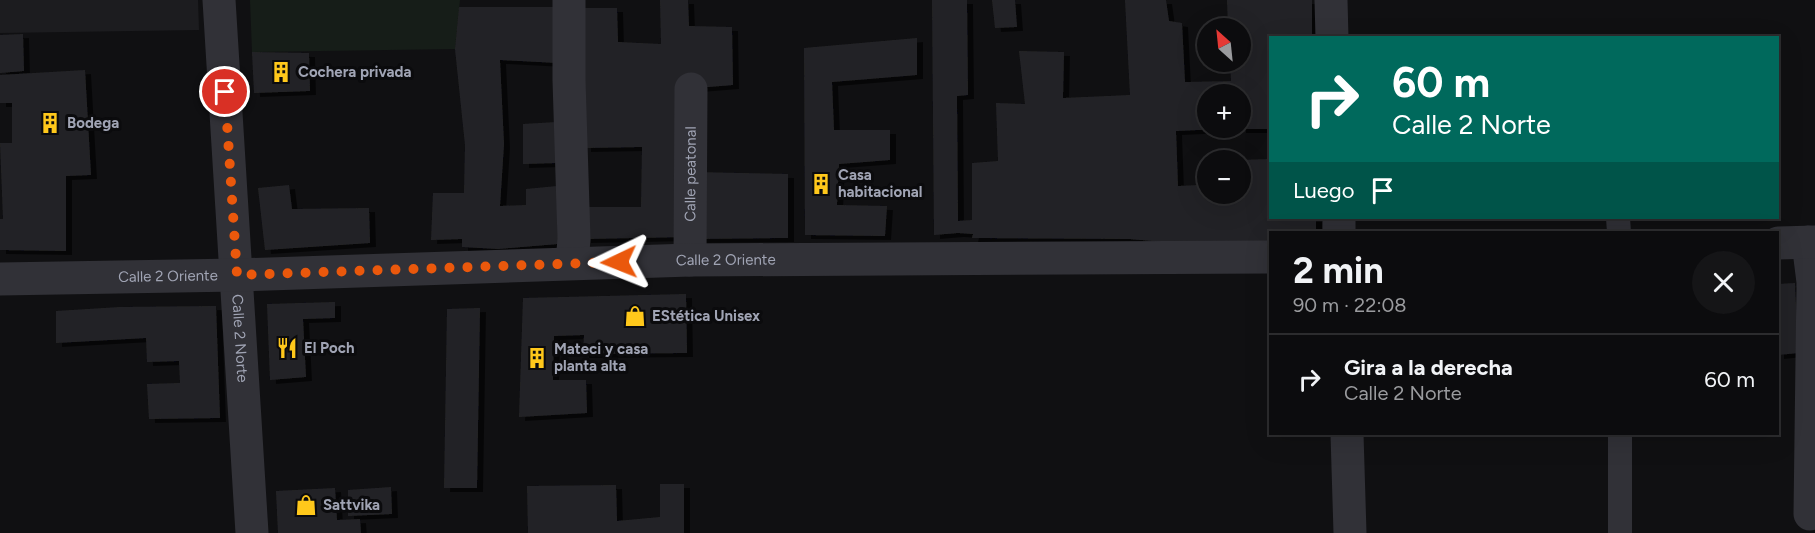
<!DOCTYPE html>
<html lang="es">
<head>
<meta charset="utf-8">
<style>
	:root { --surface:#0c0c0e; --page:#151517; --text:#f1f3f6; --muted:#9a9b9e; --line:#2c2c2e }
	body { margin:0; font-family:Figtree,sans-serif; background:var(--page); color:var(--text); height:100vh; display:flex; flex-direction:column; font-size:22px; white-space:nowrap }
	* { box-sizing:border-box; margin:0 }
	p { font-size:20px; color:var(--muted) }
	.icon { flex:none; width:33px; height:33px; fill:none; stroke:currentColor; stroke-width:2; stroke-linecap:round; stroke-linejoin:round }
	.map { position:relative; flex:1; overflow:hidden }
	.details { position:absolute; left:1269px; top:231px; width:510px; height:204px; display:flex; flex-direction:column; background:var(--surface); border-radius:0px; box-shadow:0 6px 24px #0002,0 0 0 2px var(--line) }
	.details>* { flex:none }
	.banner { position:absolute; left:1269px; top:36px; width:510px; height:183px; border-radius:0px; box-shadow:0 6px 24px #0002,0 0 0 2px var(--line); background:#00695c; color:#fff; overflow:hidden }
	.needle { width:39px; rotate:333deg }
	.tools { position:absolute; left:1197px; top:18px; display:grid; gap:12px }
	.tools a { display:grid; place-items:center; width:54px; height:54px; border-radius:50%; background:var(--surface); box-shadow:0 6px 24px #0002,0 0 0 2px var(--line); font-size:30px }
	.pin { position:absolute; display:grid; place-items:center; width:51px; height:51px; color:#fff; margin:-26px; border:3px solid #fff; border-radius:50%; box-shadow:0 2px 6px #0007 }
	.me { position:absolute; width:66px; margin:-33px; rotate:268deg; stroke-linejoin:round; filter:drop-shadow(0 0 4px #0008) }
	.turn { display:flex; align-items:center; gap:21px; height:126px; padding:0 24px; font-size:27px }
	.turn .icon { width:78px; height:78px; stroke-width:2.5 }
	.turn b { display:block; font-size:42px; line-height:51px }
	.then { display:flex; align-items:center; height:57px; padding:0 24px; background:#0003; gap:12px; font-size:22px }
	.round { display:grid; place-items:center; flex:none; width:63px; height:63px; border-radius:32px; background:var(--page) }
	.summary { display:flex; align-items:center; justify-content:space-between; height:102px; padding:0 24px }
	h1 { font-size:36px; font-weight:700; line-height:45px }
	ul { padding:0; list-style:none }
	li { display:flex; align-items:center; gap:18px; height:90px; padding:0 24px; border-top:2px solid var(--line) }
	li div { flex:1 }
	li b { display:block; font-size:22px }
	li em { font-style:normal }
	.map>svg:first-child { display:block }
	.built { fill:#1c1c1f }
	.green { fill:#161d18 }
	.building { fill:#232326; filter:url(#shadow) }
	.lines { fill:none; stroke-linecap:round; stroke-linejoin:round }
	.service { stroke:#313137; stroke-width:24 }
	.minor { stroke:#313137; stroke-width:33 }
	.route { stroke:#ea580c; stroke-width:10; stroke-dasharray:0 18 }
	.labels { text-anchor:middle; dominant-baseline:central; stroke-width:6; stroke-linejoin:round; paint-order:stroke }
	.poi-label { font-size:15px; font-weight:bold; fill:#a0a4b4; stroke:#0b0b0d; text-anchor:start }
	.street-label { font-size:15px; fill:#a0a4b4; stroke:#0b0b0d }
</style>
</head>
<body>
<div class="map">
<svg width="1815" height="533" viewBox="0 0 1815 533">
	<defs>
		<filter id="shadow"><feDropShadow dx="6" dy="4" stdDeviation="0" flood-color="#0009"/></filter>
	</defs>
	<rect width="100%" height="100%" fill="#101012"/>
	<path class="built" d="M0,0H198L199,30L0,33Z"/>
	<path class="green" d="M250,0H460L455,49L252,52Z"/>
	<path class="building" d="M660,0H688L689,26L732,27L733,85L696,88L686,237L585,239V207H641L642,147L585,148L582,8H617L618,42L661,44Z
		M932,0H967L968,95L957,96L958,221L972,220V163L998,161L996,103L1025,104L1019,51L1064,52L1063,98L1130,95L1125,0H1166L1169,21L1182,23L1185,82L1231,81L1230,62H1240V28H1228L1227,0H1312V38H1270V129H1240V94H1208V128H1221V129L1176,131L1178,186L1199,185L1198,172L1208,171V194H1240V160L1270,159V218H1316V232H1270V242L1177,243L1129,239L972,238L973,234L958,233L934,235Z
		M992,0H1015L1017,27L995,28Z
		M459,7H562L558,63L500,60L504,144L500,206L526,205V189L557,186L558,244L498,249L462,247V239L431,240L433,193H464L465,145L455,49Z
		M23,34L24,71L0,73V35Z
		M917,38V75L832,82L834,130H890V160L839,164L837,205L887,206L885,236L805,235L804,48Z
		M252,52L309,53L310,91L254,93Z
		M85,70L91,175L66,176V251L0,250V219H3L0,143H12V103H0V75Z
		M557,122V163L523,164V124Z
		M694,172L788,174V238L694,239Z
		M289,185L292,209L369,208L370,243L265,250L258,188Z
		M1795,283L1798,353L1778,355V284Z
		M686,294L687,353L583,354L584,335L554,336L553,380H586L587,413L519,417L523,298Z
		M335,302V318L303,319L306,377L270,380L267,304Z
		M216,306L220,418L149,419L147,384L180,383L179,361L147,362L146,338L56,343V311L120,307Z
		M480,308L477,488H444L447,309Z
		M660,484H684V533H528L527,486L616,485L617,521L660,517Z
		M391,487L392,514L348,516V490Z
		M335,488L337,520L360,519L361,533H278L276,491Z"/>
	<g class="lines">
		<path class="service" d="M1618,218L1619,232
			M1620,434V533"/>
		<g class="minor">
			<path id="s1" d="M219,0L252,533"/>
			<path d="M569,0V80L574,239L572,263"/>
			<path d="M1331,0L1332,38"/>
			<path d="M1339,218V232"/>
			<path d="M1808,242L1813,282L1810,514"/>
			<path d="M1778,243L1815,242"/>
			<path id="s2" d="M690,260L691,89"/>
			<path id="s3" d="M0,279L237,275L690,260L1270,257"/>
			<path d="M1347,434L1350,533"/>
		</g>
	</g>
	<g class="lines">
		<path class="route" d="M225,92L237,275L619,262"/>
	</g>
	<defs>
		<symbol id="building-bare" viewBox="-9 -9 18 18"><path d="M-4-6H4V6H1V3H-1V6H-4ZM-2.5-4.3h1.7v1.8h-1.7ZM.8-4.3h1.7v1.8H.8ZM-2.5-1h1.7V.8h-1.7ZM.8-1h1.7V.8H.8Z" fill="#ffc81b" stroke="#0b0b0d" stroke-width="2.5" paint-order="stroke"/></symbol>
		<symbol id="shop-bare" viewBox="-9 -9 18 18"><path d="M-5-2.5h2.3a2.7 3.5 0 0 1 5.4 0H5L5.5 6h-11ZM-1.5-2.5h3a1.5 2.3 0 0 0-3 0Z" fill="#ffc81b" stroke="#0b0b0d" stroke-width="2.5" paint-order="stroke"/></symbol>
		<symbol id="restaurant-bare" viewBox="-9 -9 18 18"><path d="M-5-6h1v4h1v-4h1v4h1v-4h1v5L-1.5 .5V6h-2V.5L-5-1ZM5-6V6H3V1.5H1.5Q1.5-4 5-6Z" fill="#ffc81b" stroke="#0b0b0d" stroke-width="2.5" paint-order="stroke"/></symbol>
	</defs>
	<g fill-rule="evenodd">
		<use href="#building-bare" x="266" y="57" width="30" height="30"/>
		<use href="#building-bare" x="35" y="108" width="30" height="30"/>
		<use href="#building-bare" x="806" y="169" width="30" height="30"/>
		<use href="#shop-bare" x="620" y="301" width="30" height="30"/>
		<use href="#restaurant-bare" x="272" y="333" width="30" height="30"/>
		<use href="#building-bare" x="522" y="343" width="30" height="30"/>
		<use href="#shop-bare" x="291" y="490" width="30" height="30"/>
	</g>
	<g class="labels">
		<g class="poi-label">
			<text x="298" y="72">Cochera privada</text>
			<text x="67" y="123">Bodega</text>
			<text x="838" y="175">Casa<tspan x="838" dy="17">habitacional</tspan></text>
			<text x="652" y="316">EStética Unisex</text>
			<text x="304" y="348">El Poch</text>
			<text x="554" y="349">Mateci y casa<tspan x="554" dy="17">planta alta</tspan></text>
			<text x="323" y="505">Sattvika</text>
		</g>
		<g class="street-label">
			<text stroke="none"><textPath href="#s2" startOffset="86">Calle peatonal</textPath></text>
			<text stroke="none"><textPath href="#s3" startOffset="726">Calle 2 Oriente</textPath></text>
			<text stroke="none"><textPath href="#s3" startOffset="168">Calle 2 Oriente</textPath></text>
			<text stroke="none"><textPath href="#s1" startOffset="339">Calle 2 Norte</textPath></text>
		</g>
	</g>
</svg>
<div class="tools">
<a><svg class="needle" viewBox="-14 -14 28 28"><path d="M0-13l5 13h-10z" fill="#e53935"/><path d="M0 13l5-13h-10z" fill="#9a9b9e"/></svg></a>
<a>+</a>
<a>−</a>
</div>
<div class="pin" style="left:225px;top:92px;background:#d93025"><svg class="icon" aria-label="arrive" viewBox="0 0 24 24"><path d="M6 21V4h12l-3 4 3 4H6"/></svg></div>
<svg class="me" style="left:619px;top:262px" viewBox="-20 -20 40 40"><path d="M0-17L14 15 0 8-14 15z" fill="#ea580c" stroke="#fff" stroke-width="4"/></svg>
<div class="banner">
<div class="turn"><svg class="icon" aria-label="right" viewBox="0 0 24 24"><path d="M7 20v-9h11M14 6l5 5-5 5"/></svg><div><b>60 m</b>Calle 2 Norte</div></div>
<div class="then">Luego<svg class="icon" aria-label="arrive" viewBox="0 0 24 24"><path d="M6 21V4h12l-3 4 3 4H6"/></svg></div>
</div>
<section class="details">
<div class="summary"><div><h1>2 min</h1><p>90 m · 22:08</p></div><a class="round"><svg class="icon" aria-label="close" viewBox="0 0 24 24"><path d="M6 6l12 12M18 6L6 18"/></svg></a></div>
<ul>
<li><svg class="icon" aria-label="right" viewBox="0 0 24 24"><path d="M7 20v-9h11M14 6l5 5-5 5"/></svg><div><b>Gira a la derecha</b><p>Calle 2 Norte</p></div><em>60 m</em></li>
</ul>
</section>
</div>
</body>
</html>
